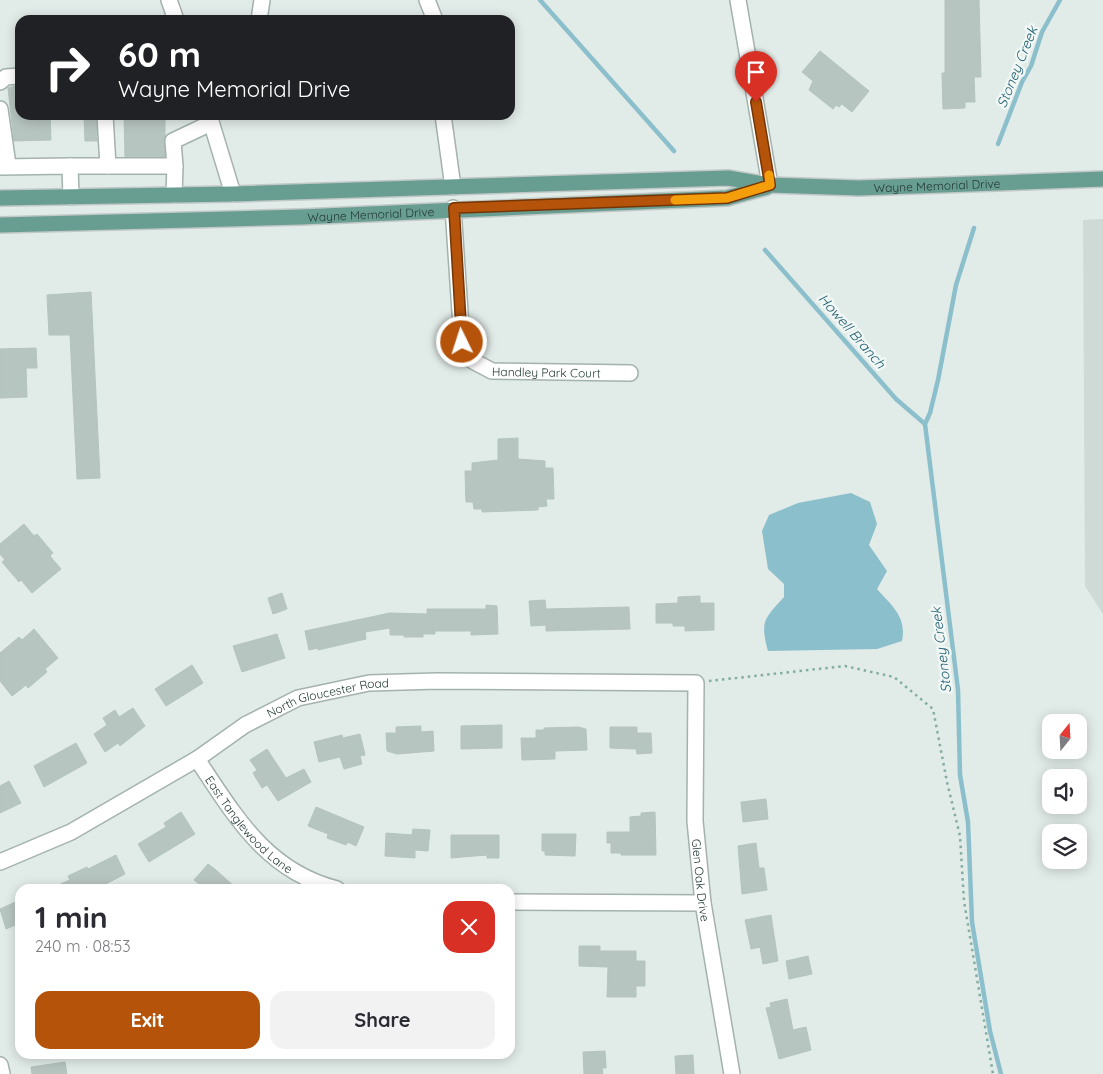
<!DOCTYPE html>
<html lang="en">
<head>
<meta charset="utf-8">
<style>
	:root { --surface:#fff; --page:#f2f2f3; --text:#2b2b33; --muted:#7c7c81; --accent:#b45309 }
	body { margin:0; font-family:Quicksand,sans-serif; background:var(--page); color:var(--text); height:100vh; display:flex; flex-direction:column; font-size:19px; white-space:nowrap }
	* { box-sizing:border-box; margin:0 }
	p { font-size:16px; color:var(--muted) }
	.icon { flex:none; width:28px; height:28px; fill:none; stroke:currentColor; stroke-width:2; stroke-linecap:round; stroke-linejoin:round }
	.map { position:relative; flex:1; overflow:hidden }
	.drawer { position:absolute; left:15px; top:884px; width:500px; height:175px; display:flex; flex-direction:column; background:var(--surface); border-radius:15px; box-shadow:0 2px 12px #0003 }
	.drawer>* { flex:none }
	.guide { position:absolute; left:15px; top:15px; width:500px; height:105px; border-radius:15px; box-shadow:0 2px 12px #0003; background:#202124; color:#fff; overflow:hidden }
	.needle { width:32px; rotate:18deg }
	.tools { position:absolute; left:1042px; top:714px; display:grid; gap:10px }
	.tools a { display:grid; place-items:center; width:45px; height:45px; border-radius:10px; background:var(--surface); box-shadow:0 2px 12px #0003; font-size:25px }
	.pin { position:absolute; display:grid; place-items:center; width:42px; height:42px; color:#fff; margin:-51px -21px; border-radius:50% 50% 50% 0; rotate:-45deg; box-shadow:0 0 5px #0007 }
	.pin .icon { rotate:45deg }
	.me { position:absolute; width:55px; margin:-28px; rotate:356deg; stroke-linejoin:round; filter:drop-shadow(0 0 4px #0008) }
	.turn { display:flex; align-items:center; gap:18px; height:105px; padding:0 20px; font-size:22px }
	.turn .icon { width:65px; height:65px; stroke-width:2.5 }
	.turn b { display:block; font-size:35px; line-height:42px }
	.round { display:grid; place-items:center; flex:none; width:52px; height:52px; border-radius:15px; background:var(--page) }
	.head { display:flex; align-items:center; justify-content:space-between; height:85px; padding:0 20px }
	h1 { font-size:30px; font-weight:800; line-height:38px }
	.primary-button { display:flex; gap:10px; margin-top:auto; padding:10px 20px }
	.primary-button a { flex:1; height:58px; border-radius:15px; background:var(--accent); color:#fff; font-size:20px; font-weight:800; line-height:58px; text-align:center }
	.primary-button a+a { background:var(--page); color:var(--text) }
	.map>svg:first-child { display:block }
	.built { fill:#cfdad6 }
	.water { fill:#8cbfcc }
	.lines { fill:none; stroke-linecap:round; stroke-linejoin:round }
	.stream { stroke:#8cbfcc; stroke-width:4.5 }
	.building { fill:#b7c5c0; stroke:#b4c4be }
	.minor-casing { stroke:#a4b2ae; stroke-width:18 }
	.major-casing { stroke:#c1c8c6; stroke-width:18 }
	.path { stroke:#83aca2; stroke-width:2.5; stroke-dasharray:2.5 4; stroke-linecap:butt }
	.minor { stroke:#fff; stroke-width:15 }
	.major { stroke:#689d92; stroke-width:15 }
	.route-casing { stroke:#753606; stroke-width:12 }
	.route { stroke:#b45309; stroke-width:9 }
	.slow { stroke:#f59e0b; stroke-width:9 }
	.labels { text-anchor:middle; dominant-baseline:central; stroke-width:5; stroke-linejoin:round; paint-order:stroke }
	.street-label { font-size:12px; fill:#233a35; stroke:#f1f7f5 }
	.water-label { font-size:14px; font-style:italic; fill:#216072; stroke:#f1f7f5 }
</style>
</head>
<body>
<div class="map">
<svg width="1103" height="1074" viewBox="0 0 1103 1074">
	<rect width="100%" height="100%" fill="#e1ebe7"/>
	<path class="built" d="M1103,219V614L1085,586L1083,220Z"/>
	<path class="water" d="M851,493L870,502L877,524L869,545L887,571L877,589C892,606 907,617 902,641L877,649L768,651C760,621 764,619 784,597V584L768,569L762,531L769,515L798,503Z"/>
	<g class="lines">
		<path class="stream" d="M540,0L674,151
			M998,144L1022,82L1031,66L1042,32L1060,0
			M974,228L956,285L938,380L930,413L925,424L958,690L960,775L968,822L972,922L990,1031L1001,1074
			M765,250L896,399L925,424"/>
	</g>
	<path class="building" d="M945,0H979L981,77H974L975,102H965V108L943,109L942,73H945Z
		M820,51L869,91L852,112L842,104L839,107L836,105L833,109L809,90L813,81L802,72Z
		M20,85V115H50L51,140L14,141L8,88Z
		M84,115H96L97,141H85Z
		M124,115H165V157H125Z
		M91,292L100,478L77,479L70,335H49L47,295Z
		M36,348L37,368H26L27,397L0,398V349Z
		M518,438V459L545,461V468H553L554,499H546L547,506L538,507V510L482,512V509H474L473,502H466L465,471H472V463L498,460V439Z
		M24,524L34,536L37,534L53,553L50,556L61,569L32,593L21,580L19,582L2,562L5,560L0,554V544Z
		M282,593L287,609L273,614L268,598Z
		M700,596V603H714V630L685,631V626H673V623H656V604L678,603V597Z
		M545,600L546,609L629,607L630,629L546,631V625L531,626L529,601Z
		M486,605L497,606L498,634L471,635V631H435V634H423V637H404V635H390V628L365,632L366,639L318,650V648L309,650L305,631L390,613L427,614V609H486Z
		M34,629L58,658L45,669L47,672L28,688L26,685L12,696L0,681V653L19,637L22,640Z
		M277,634L285,658L242,672L233,646Z
		M192,665L203,683L166,706L155,689Z
		M133,708L145,726L120,746L118,743L105,752L94,734L107,725L103,718L115,710L119,717Z
		M502,725V748L461,749V726Z
		M421,726V732L433,731L434,751L397,754L387,751L386,733H396V727Z
		M578,727L586,729L587,750L555,751V759L522,760L521,738H536V730H544V728Z
		M610,727H637V733H651L652,753L637,754L636,749L610,748Z
		M360,734L365,755L360,756L362,764L344,769L340,757L319,762L314,742L342,735L343,738Z
		M76,743L87,763L44,787L34,766Z
		M267,749L286,778L304,769L311,782L278,801L267,785L262,788L253,773L257,770L250,760Z
		M9,781L21,803L0,813V786Z
		M766,799L768,819L743,822L741,802Z
		M316,807L364,827L356,846L348,842L346,845L327,838L328,834L308,826Z
		M181,812L195,834L149,862L138,844L166,827L164,823Z
		M655,812L656,855H621V853H611V843H607V832H630V817L641,816V813Z
		M413,829L430,830L428,851L415,850V858L385,856L386,833L412,835Z
		M542,834H576L575,856L545,855V851H542Z
		M451,835H499V858H487V855L451,858Z
		M756,843L759,868H764L767,890L742,894L738,846Z
		M116,855L125,874L96,889H49L70,880L68,876L87,867L88,869Z
		M208,864L216,870L237,889H205L194,880Z
		M20,900V923L6,929L0,909Z
		M771,915L778,961L763,964L760,947L751,949L745,920Z
		M579,946H600V951H636V961H645V986H636V997H607L608,967L579,966Z
		M808,956L812,974L789,979L786,961Z
		M787,999L793,1030L806,1027L811,1050L779,1059L766,1008L771,1007L770,1003Z
		M605,1051L606,1068H602L603,1074H584L583,1052Z
		M693,1055L694,1074H676L675,1056Z
		M65,1062L67,1074H32L31,1067Z"/>
	<g class="lines">
		<defs>
			<g id="minor">
				<path d="M169,0L176,20"/>
				<path d="M427,0L435,20"/>
				<path d="M738,0L770,185"/>
				<path d="M259,20L262,0"/>
				<path d="M0,82L6,77L20,76"/>
				<path d="M0,109L8,165"/>
				<path d="M209,115L233,194"/>
				<path d="M443,115L453,187"/>
				<path d="M70,166H108L105,115"/>
				<path d="M108,166H175L173,141L211,123"/>
				<path d="M0,167L70,166L71,197"/>
				<path d="M174,195L175,166"/>
				<path id="s1" d="M453,208L462,342L473,361L492,371L630,373"/>
				<path id="s2" d="M197,759C235,816 266,871 337,889"/>
				<path id="s3" d="M0,862L71,832L197,759L245,725L298,698L369,683L437,681L696,683L695,821L703,903L732,1074"/>
				<path d="M510,902L703,903"/>
				<path d="M0,1065L2,1074"/>
			</g>
			<g id="major">
				<path id="s4" d="M0,198L233,194L728,178L770,185L859,188L1103,179"/>
				<path id="s5" d="M0,225L301,217L727,198L767,187"/>
			</g>
		</defs>
		<use href="#minor" class="minor-casing"/>
		<use href="#major" class="major-casing"/>
		<path class="path" d="M709,681L845,666L894,677L933,709L947,782L960,836L964,901L993,1074"/>
		<use href="#minor" class="minor"/>
		<use href="#major" class="major"/>
	</g>
	<g class="lines">
		<defs>
			<path id="route" d="M462,342L454,208L727,198L770,185L756,102"/>
		</defs>
		<use href="#route" class="route-casing"/>
		<use href="#route" class="route"/>
		<path class="slow" d="M675,200L727,198L770,185L769,175"/>
	</g>
	<g class="labels">
		<g class="street-label">
			<text stroke="none"><textPath href="#s4" startOffset="938">Wayne Memorial Drive</textPath></text>
			<text stroke="none"><textPath href="#s5" startOffset="371">Wayne Memorial Drive</textPath></text>
			<text stroke="none"><textPath href="#s1" startOffset="232">Handley Park Court</textPath></text>
			<text stroke="none"><textPath href="#s3" startOffset="370">North Gloucester Road</textPath></text>
			<text stroke="none"><textPath href="#s2" startOffset="84">East Tanglewood Lane</textPath></text>
			<text stroke="none"><textPath href="#s3" startOffset="938">Glen Oak Drive</textPath></text>
		</g>
		<g class="water-label">
			<text transform="translate(1017 67) rotate(-68)">Stoney Creek</text>
			<text transform="translate(852 331) rotate(49)">Howell Branch</text>
			<text transform="translate(941 650) rotate(-97)">Stoney Creek</text>
		</g>
	</g>
</svg>
<div class="tools">
<a><svg class="needle" viewBox="-14 -14 28 28"><path d="M0-13l5 13h-10z" fill="#e53935"/><path d="M0 13l5-13h-10z" fill="#7c7c81"/></svg></a>
<a><svg class="icon" aria-label="sound" viewBox="0 0 24 24"><path d="M4 9h4l5-4v14l-5-4H4zM17 9q2 3 0 6"/></svg></a>
<a><svg class="icon" aria-label="layers" viewBox="0 0 24 24"><path d="M12 4l9 5-9 5-9-5zM3 14l9 5 9-5"/></svg></a>
</div>
<div class="pin" style="left:756px;top:102px;background:#d93025"><svg class="icon" aria-label="arrive" viewBox="0 0 24 24"><path d="M6 21V4h12l-3 4 3 4H6"/></svg></div>
<svg class="me" style="left:462px;top:342px" viewBox="-20 -20 40 40"><circle r="17" fill="#b45309" stroke="#fff" stroke-width="3"/><path d="M0-11L8 9 0 5-8 9z" fill="#fff"/></svg>
<div class="guide">
<div class="turn"><svg class="icon" aria-label="right" viewBox="0 0 24 24"><path d="M7 20v-9h11M14 6l5 5-5 5"/></svg><div><b>60 m</b>Wayne Memorial Drive</div></div>
</div>
<section class="drawer">
<div class="head"><div><h1>1 min</h1><p>240 m · 08:53</p></div><a class="round" style="background:#d93025;color:#fff"><svg class="icon" aria-label="close" viewBox="0 0 24 24"><path d="M6 6l12 12M18 6L6 18"/></svg></a></div>
<div class="primary-button"><a>Exit</a><a>Share</a></div>
</section>
</div>
</body>
</html>
